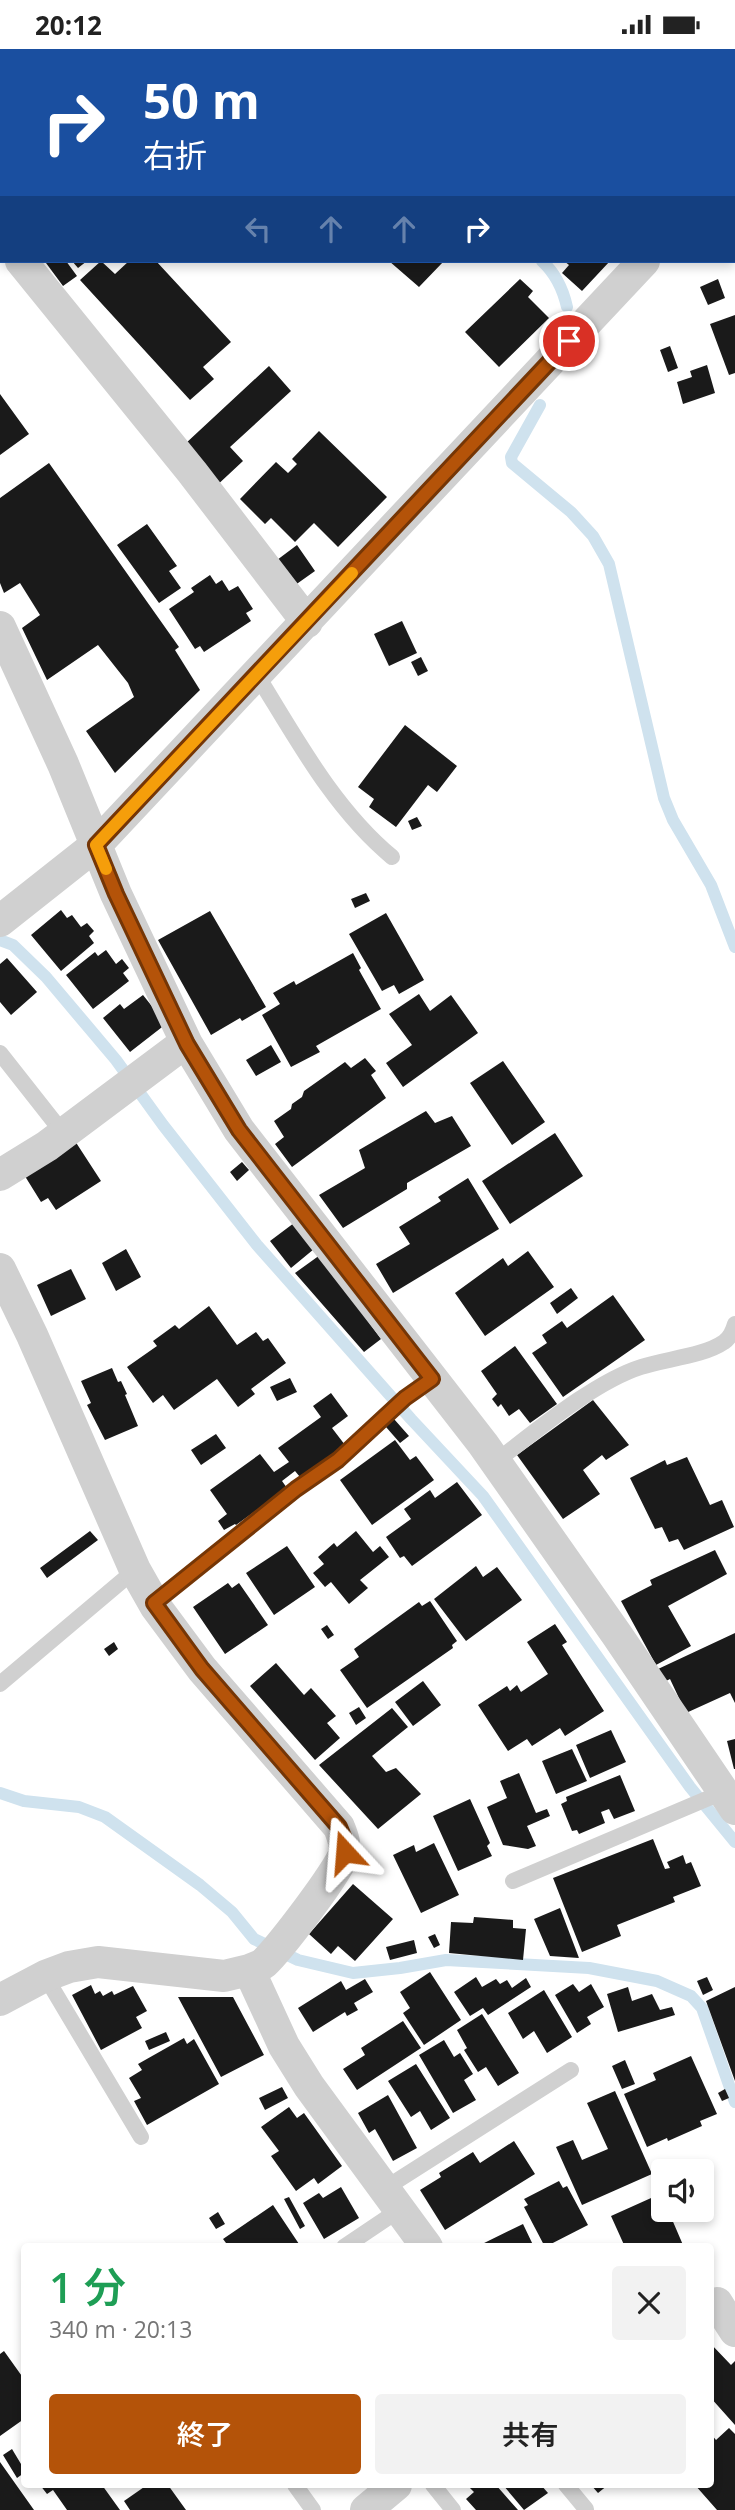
<!DOCTYPE html>
<html lang="ja">
<head>
<meta charset="utf-8">
<style>
	:root { --surface:#fff; --page:#f2f2f2; --text:#222; --muted:#767676; --accent:#b45309 }
	body { margin:0; font-family:"Open Sans","Noto Sans JP",sans-serif; background:var(--page); color:var(--text); height:100vh; display:flex; flex-direction:column; font-size:26px; white-space:nowrap }
	* { box-sizing:border-box; margin:0 }
	p { font-size:23px; color:var(--muted) }
	.icon { flex:none; width:38px; height:38px; fill:none; stroke:currentColor; stroke-width:2; stroke-linecap:round; stroke-linejoin:round }
	.map { position:relative; flex:1; overflow:hidden }
	.details { position:absolute; left:21px; top:2194px; width:693px; height:245px; display:flex; flex-direction:column; background:var(--surface); border-radius:7px; box-shadow:0 4px 10px #0003 }
	.details>* { flex:none }
	.guide { position:absolute; left:0px; top:0px; width:735px; height:214px; box-shadow:0 4px 10px #0003; background:#1a4fa0; color:#fff; overflow:hidden }
	.fabs { position:absolute; left:651px; top:2110px; display:grid; gap:14px }
	.fabs a { display:grid; place-items:center; width:63px; height:63px; border-radius:7px; background:var(--surface); box-shadow:0 4px 10px #0003; font-size:35px }
	.pin { position:absolute; display:grid; place-items:center; width:60px; height:60px; color:#fff; margin:-30px; border:4px solid #fff; border-radius:50%; box-shadow:0 2px 7px #0007 }
	.me { position:absolute; width:77px; margin:-38px; rotate:341deg; stroke-linejoin:round; filter:drop-shadow(0 0 5px #0008) }
	.turn { display:flex; align-items:center; gap:24px; height:147px; padding:0 28px; font-size:32px }
	.turn .icon { width:91px; height:91px; stroke-width:2.5 }
	.turn b { display:block; font-size:49px; line-height:60px }
	.lanes { display:flex; align-items:center; height:66px; padding:0 28px; background:#0003; justify-content:center; gap:35px; direction:ltr }
	.lanes .off { opacity:.35 }
	.round { display:grid; place-items:center; flex:none; width:74px; height:74px; border-radius:7px; background:var(--page) }
	.headline { display:flex; align-items:center; justify-content:space-between; height:119px; padding:0 28px }
	h1 { font-size:42px; font-weight:600; line-height:52px; color:#1e9e55 }
	.primary-button { display:flex; gap:14px; margin-top:auto; padding:14px 28px }
	.primary-button a { flex:1; height:80px; border-radius:7px; background:var(--accent); color:#fff; font-size:28px; font-weight:600; line-height:80px; text-align:center }
	.primary-button a+a { background:var(--page); color:var(--text) }
	.status { display:flex; justify-content:space-between; align-items:center; height:49px; padding:0 35px; background:var(--surface); direction:ltr }
	.status svg { height:19px; fill:currentColor }
	.map>svg:first-child { display:block }
	.lines { fill:none; stroke-linecap:round; stroke-linejoin:round }
	.stream { stroke:#cfe2ee; stroke-width:12 }
	.building { fill:#1a1a1a }
	.service { stroke:#d0d0d0; stroke-width:16 }
	.minor { stroke:#d0d0d0; stroke-width:32 }
	.route-casing { stroke:#753606; stroke-width:18 }
	.route { stroke:#b45309; stroke-width:12 }
	.slow { stroke:#f59e0b; stroke-width:12 }
</style>
</head>
<body>
<div class="status"><b>20:12</b><svg viewBox="0 0 49 12"><path d="M0 12V9h3v3zM5 12V6h3v6zM10 12V3h3v9zM15 12V0h3v12zM26 1h20v11H26zM47 4h2v5h-2z"/></svg></div>
<div class="map">
<svg width="735" height="2461" viewBox="0 0 735 2461">
	<rect width="100%" height="100%" fill="#fff"/>
	<g class="lines">
		<path class="stream" d="M336,0L337,2
			M542,212C556,225 563,240 567,258
			M540,356L511,408L512,414L571,463L593,487L609,515L664,749L673,771L711,836L735,898
			M0,891L13,896L46,928L116,1011L163,1076L257,1196L411,1370L483,1447L690,1738L735,1793
			M0,1744L24,1752L79,1758L105,1768L200,1836L232,1863L254,1890L298,1911L353,1924L400,1919L446,1911L589,1919L657,1932L691,1947L702,1959L735,2053"/>
	</g>
	<path class="building" d="M49,212H66L77,227L63,237L46,214Z
		M72,212H87L78,219Z
		M101,212L115,225L129,212H156L231,293L203,318L214,330L190,351L80,231Z
		M389,212H444L419,238Z
		M564,212H610L582,242L562,224L569,216Z
		M520,230L533,242L528,248L549,269L499,318L465,283Z
		M718,230L725,249L708,256L700,238Z
		M735,266V324L729,326L710,275Z
		M670,297L678,319L668,323L660,301Z
		M707,316L715,344L683,355L677,333L692,328L690,322Z
		M269,317L291,342L230,398L243,412L213,440L185,395Z
		M0,345L29,385L0,406Z
		M319,382L387,448L338,498L314,474L295,493L271,469L265,475L240,450L276,413L288,424L297,415L292,410Z
		M49,414L179,598L175,601L200,641L115,724L86,682L134,648L128,634L98,596L47,631L22,579L40,566L20,534L4,544L0,534V449Z
		M147,475L177,517L169,522L181,539L159,554L117,496Z
		M297,496L315,522L291,539L273,514Z
		M210,526L216,535L222,531L229,542L238,537L253,560L246,564L251,572L204,603L200,597L195,600L169,560L194,543L191,539Z
		M402,572L417,604L389,617L374,585Z
		M421,608L428,622L418,627L411,613Z
		M405,676L457,717L437,743L428,736L396,778L369,758L374,750L358,738Z
		M417,768L422,777L412,781L408,772Z
		M366,844L370,852L355,859L351,850Z
		M61,861L67,869L72,866L81,878L87,874L94,882L89,887L94,894L61,922L31,886Z
		M210,862L266,958L242,972L240,969L211,986L158,891Z
		M386,864L424,931L399,945L394,936L382,942L349,885Z
		M106,901L116,915L122,910L129,919L123,924L129,932L93,960L66,926L95,903L98,907Z
		M353,904L361,919L359,921L381,960L316,997L320,1003L291,1018L262,966L280,955L273,944L294,932L296,936Z
		M7,909L37,943L11,966L0,953V915Z
		M419,945L430,962L451,946L478,984L403,1038L386,1014L412,996L389,965Z
		M143,946L166,975L130,1003L103,969L120,955L124,960Z
		M271,996L281,1013L256,1027L246,1011Z
		M365,1009L376,1022L371,1026L386,1049L292,1118L275,1095L284,1088L274,1072L291,1060L292,1055L302,1048L304,1042L345,1013L351,1019Z
		M503,1012L545,1073L512,1096L470,1034Z
		M426,1062L435,1074L452,1067L471,1097L407,1134V1140L343,1179L319,1146L365,1119L359,1101Z
		M555,1084L583,1127L510,1175L482,1132Z
		M75,1092L101,1132L56,1161L48,1149L41,1153L23,1124Z
		M242,1113L249,1121L237,1132L230,1123Z
		M468,1129L499,1180L393,1244L376,1215L410,1195L399,1178L441,1152L438,1148Z
		M294,1174L314,1200L291,1219L270,1192Z
		M126,1200L141,1228L116,1242L102,1214Z
		M528,1202L554,1238L485,1287L455,1244L503,1209L508,1217Z
		M320,1206L381,1290L364,1303L295,1224Z
		M71,1220L86,1250L51,1267L37,1236Z
		M571,1239L578,1249L557,1265L550,1254Z
		M613,1246L645,1291L563,1348L532,1304L547,1294L542,1286L562,1272L567,1279Z
		M209,1257L237,1296L256,1283L263,1292L268,1289L286,1314L251,1340L255,1345L238,1358L217,1330L174,1361L163,1346L153,1354L127,1318L157,1297L153,1292L175,1276L179,1280Z
		M515,1297L557,1355L530,1374L519,1360L509,1367L501,1355L498,1358L492,1350L497,1345L481,1322Z
		M112,1319L118,1333L121,1332L127,1345L125,1346L138,1377L105,1391L87,1356L91,1354L81,1332Z
		M290,1329L297,1343L277,1352L270,1338Z
		M331,1344L348,1367L332,1379L345,1396L300,1428L295,1422L282,1432L287,1439L236,1476L235,1475L224,1481L218,1472L227,1465L210,1441L260,1405L274,1423L289,1413L278,1399L321,1368L313,1357Z
		M593,1351L629,1396L606,1411L602,1406L583,1421L600,1445L563,1470L517,1406Z
		M394,1370L409,1387L400,1394L386,1378Z
		M216,1385L226,1399L201,1416L191,1401Z
		M395,1391L410,1411L416,1407L434,1431L372,1476L340,1431Z
		M687,1408L710,1456L722,1451L734,1478L684,1501L678,1490L669,1493L662,1478L655,1480L630,1429L665,1411L667,1416Z
		M457,1433L482,1466L412,1517L404,1507L400,1509L386,1488L411,1470L404,1460L430,1441L435,1449Z
		M90,1482L98,1491L47,1529L40,1519Z
		M356,1482L373,1503L380,1497L389,1508L360,1531L368,1539L349,1555L331,1533L325,1538L313,1524L324,1515L318,1508L334,1494L337,1498Z
		M287,1497L315,1538L274,1566L246,1524Z
		M715,1501L727,1525L668,1557L691,1597L656,1616L621,1552L652,1536L650,1531Z
		M476,1517L483,1528L497,1518L522,1551L466,1592L434,1550Z
		M228,1534L232,1539L239,1534L268,1576L225,1605L193,1558Z
		M430,1552L457,1592L452,1596L453,1599L367,1659L340,1621L359,1608L354,1600L419,1553L422,1557Z
		M555,1575L567,1593L562,1596L604,1662L565,1687L560,1679L532,1697L527,1690L508,1702L478,1656L507,1637L510,1642L517,1636L521,1643L548,1625L527,1593Z
		M327,1576L334,1586L328,1590L321,1580Z
		M735,1584V1654L730,1644L686,1664L670,1630L664,1633L658,1620Z
		M114,1593L118,1600L109,1607L104,1600Z
		M276,1614L304,1646L311,1639L336,1667L327,1674L340,1689L315,1711L250,1637Z
		M423,1632L441,1656L413,1677L395,1653Z
		M359,1658L366,1669L356,1676L349,1664Z
		M392,1659L408,1678L372,1707L386,1723L396,1719L421,1745L378,1780L319,1716Z
		M611,1681L626,1713L590,1729L576,1696Z
		M735,1690V1720H734L727,1692Z
		M572,1700L587,1732L556,1745L542,1712Z
		M519,1724L536,1764L547,1760L550,1767L527,1777L536,1797L528,1800L503,1796L487,1758L507,1749L500,1732Z
		M620,1726L635,1762L614,1770L609,1760L601,1763L605,1774L579,1785L577,1781L572,1782L561,1755L567,1752L566,1748Z
		M470,1750L490,1794L487,1797L492,1807L458,1822L433,1767Z
		M653,1790L665,1820L670,1819L667,1813L683,1806L686,1815L691,1813L701,1837L673,1848L675,1853L617,1876L621,1887L582,1903L553,1829Z
		M434,1794L459,1846L421,1864L393,1806L414,1796L416,1803Z
		M353,1835L393,1870L355,1912L338,1897L331,1905L309,1885Z
		M560,1859L579,1909L550,1907L534,1870Z
		M474,1868L513,1871V1879L526,1880L523,1911L449,1904L451,1873L473,1874Z
		M435,1885L440,1896L434,1899L428,1888Z
		M414,1891L417,1904L390,1911L386,1898Z
		M430,1923L461,1971L424,1996L403,1964L410,1959L400,1943Z
		M476,1928L482,1938L496,1930L500,1935L507,1931L512,1939L526,1929L531,1938L488,1966L483,1959L470,1967L454,1943Z
		M707,1928L713,1941L703,1946L697,1932Z
		M365,1930L373,1943L354,1954L358,1961L347,1967L345,1963L313,1983L298,1959L341,1932L346,1941Z
		M573,1935L579,1943L591,1935L604,1958L587,1968L591,1975L577,1984L555,1946Z
		M91,1936L95,1945L100,1942L103,1947L112,1942L114,1946L133,1937L147,1962L136,1968L142,1979L101,2001L72,1946Z
		M628,1938L632,1952L652,1945L660,1961L672,1958L675,1966L618,1983L607,1945Z
		M735,1938V2032L706,1952Z
		M544,1941L572,1988L547,2004L534,1982L523,1990L508,1964Z
		M178,1948H233L264,2006L221,2028Z
		M482,1965L519,2024L498,2037L486,2018L478,2023L464,2001L467,1999L457,1981Z
		M403,1972L421,1999L357,2041L343,2020L365,2006L361,1999Z
		M166,1983L170,1992L149,2001L145,1992Z
		M184,1989L187,1995L194,1990L219,2035L147,2076L134,2052L141,2049L129,2029L142,2021L138,2015Z
		M444,1991L454,2008L460,2004L473,2025L464,2031L476,2051L453,2064L419,2006Z
		M691,2007L717,2065L700,2072L702,2077L668,2092L667,2089L647,2098L624,2045L656,2031L653,2024Z
		M625,2011L635,2035L622,2040L612,2017Z
		M416,2015L450,2069L431,2081L420,2062L411,2068L388,2032Z
		M282,2038L288,2049L265,2061L259,2049Z
		M725,2040L729,2049L722,2052L718,2044Z
		M615,2042L652,2125L582,2156L556,2098L573,2091L582,2111L608,2100L587,2054Z
		M388,2046L417,2099L393,2112L375,2080L369,2084L358,2064Z
		M289,2058L297,2069L304,2064L342,2117L318,2135L314,2129L296,2142L271,2107L279,2102L261,2078Z
		M514,2092L535,2125L445,2181L420,2141L441,2128L439,2124L473,2103L480,2114Z
		M559,2132L563,2139L567,2137L588,2176L545,2198L524,2158L528,2156L524,2150Z
		M341,2138L359,2169L324,2190L303,2154L319,2144L323,2149Z
		M660,2145L663,2161H668L683,2196L678,2198H660L659,2195L653,2198H625L611,2167Z
		M289,2148L305,2177L300,2180L284,2150Z
		M273,2156L301,2198H229L223,2190Z
		M218,2163L225,2175L216,2180L209,2169Z
		M523,2175L534,2198H476Z
		M710,2294L731,2316L735,2312V2376L710,2348Z
		M4,2302L24,2330V2370L0,2387V2305Z
		M729,2379L735,2385V2461H717L695,2436H710V2384L716,2391Z
		M12,2400L24,2420V2424L17,2429L3,2406Z
		M0,2413L34,2461H0Z
		M40,2436H102L120,2461H67L53,2441L47,2445Z
		M147,2436H168L186,2461H130L124,2452Z
		M470,2436H496L518,2461H476L466,2450L474,2443L468,2437Z
		M503,2436H541L548,2444L524,2461Z
		M591,2436H608L598,2444Z"/>
	<g class="lines">
		<path class="service" d="M257,626C296,689 334,760 392,808
			M0,1004L63,1084
			M495,1413C535,1383 594,1333 641,1318C665,1310 704,1307 724,1293C730,1289 733,1282 735,1275
			M154,1554L296,1440L338,1411L405,1349L432,1330
			M0,1635L135,1521
			M513,1832L723,1743
			M45,1927L141,2088
			M384,2140L571,2021
			M344,2198L399,2161
			M295,2436L313,2461
			M433,2436L453,2461
			M566,2436L586,2460"/>
		<path class="minor" d="M733,116L735,114
			M0,186L2,188
			M21,212L192,423L307,573
			M0,578L63,715L116,845L187,995L239,1081L483,1395L617,1586L735,1760
			M0,872L96,796L644,212
			M0,1126L47,1097L186,993
			M0,1220L32,1286L135,1521L156,1558L202,1620L339,1778C342,1786 346,1795 344,1804C341,1820 278,1901 264,1914C260,1917 254,1919 249,1921
			M0,1951L45,1927L69,1918L98,1913L224,1927L249,1921L284,1997L309,2037L427,2198
			M717,2254L735,2282
			M366,2461L396,2436"/>
	</g>
	<g class="lines">
		<defs>
			<path id="route" d="M345,1803L344,1790L339,1778L202,1620L154,1554L296,1440L338,1411L405,1349L432,1330L239,1081L187,995L116,845L96,796L569,292"/>
		</defs>
		<use href="#route" class="route-casing"/>
		<use href="#route" class="route"/>
		<path class="slow" d="M106,820L96,796L352,524"/>
	</g>
</svg>
<div class="fabs">
<a><svg class="icon" aria-label="sound" viewBox="0 0 24 24"><path d="M4 9h4l5-4v14l-5-4H4zM17 9q2 3 0 6"/></svg></a>
</div>
<div class="pin" style="left:569px;top:292px;background:#d93025"><svg class="icon" aria-label="arrive" viewBox="0 0 24 24"><path d="M6 21V4h12l-3 4 3 4H6"/></svg></div>
<svg class="me" style="left:345px;top:1803px" viewBox="-20 -20 40 40"><path d="M0-17L14 15 0 8-14 15z" fill="#b45309" stroke="#fff" stroke-width="4"/></svg>
<div class="guide">
<div class="turn"><svg class="icon" aria-label="right" viewBox="0 0 24 24"><path d="M7 20v-9h11M14 6l5 5-5 5"/></svg><div><b>50 m</b>右折</div></div>
<div class="lanes"><svg class="icon off" aria-label="left" viewBox="0 0 24 24"><path d="M17 20v-9H6M10 6l-5 5 5 5"/></svg><svg class="icon off" aria-label="ahead" viewBox="0 0 24 24"><path d="M12 20V5M6 11l6-6 6 6"/></svg><svg class="icon off" aria-label="ahead" viewBox="0 0 24 24"><path d="M12 20V5M6 11l6-6 6 6"/></svg><svg class="icon" aria-label="right" viewBox="0 0 24 24"><path d="M7 20v-9h11M14 6l5 5-5 5"/></svg></div>
</div>
<section class="details">
<div class="headline"><div><h1>1 分</h1><p>340 m · 20:13</p></div><a class="round"><svg class="icon" aria-label="close" viewBox="0 0 24 24"><path d="M6 6l12 12M18 6L6 18"/></svg></a></div>
<div class="primary-button"><a>終了</a><a>共有</a></div>
</section>
</div>
</body>
</html>
